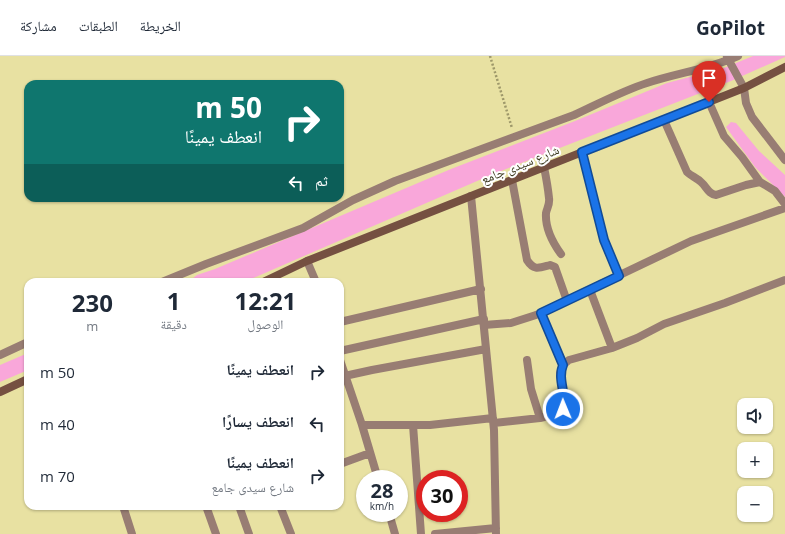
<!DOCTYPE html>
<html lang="ar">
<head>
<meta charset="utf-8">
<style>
	:root { --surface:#fff; --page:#f6f6f7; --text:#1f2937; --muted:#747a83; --line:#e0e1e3 }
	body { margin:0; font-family:"Open Sans","Noto Naskh Arabic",sans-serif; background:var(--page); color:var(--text); direction:rtl; height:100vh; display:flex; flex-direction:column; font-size:15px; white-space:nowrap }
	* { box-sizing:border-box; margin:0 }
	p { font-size:13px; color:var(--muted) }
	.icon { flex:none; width:22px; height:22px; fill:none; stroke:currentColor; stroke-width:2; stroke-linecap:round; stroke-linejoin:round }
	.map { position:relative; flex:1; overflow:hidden; direction:ltr }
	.details { position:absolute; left:24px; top:222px; width:320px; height:232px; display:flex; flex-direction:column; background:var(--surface); border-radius:12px; box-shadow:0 1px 3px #0004; direction:rtl }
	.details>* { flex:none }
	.banner { position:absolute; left:24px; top:24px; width:320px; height:122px; border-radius:12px; box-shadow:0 1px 3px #0004; direction:rtl; background:#0f766e; color:#fff; overflow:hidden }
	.tools { position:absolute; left:737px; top:342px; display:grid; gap:8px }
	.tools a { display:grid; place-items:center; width:36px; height:36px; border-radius:8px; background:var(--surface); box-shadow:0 1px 3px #0004; font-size:20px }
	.speed { position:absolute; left:356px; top:414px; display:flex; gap:8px; font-size:20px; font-weight:700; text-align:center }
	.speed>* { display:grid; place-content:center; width:52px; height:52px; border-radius:50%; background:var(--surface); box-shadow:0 1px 3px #0004; line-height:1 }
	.speed small { font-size:10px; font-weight:400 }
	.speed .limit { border:6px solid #d22; background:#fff; color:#111 }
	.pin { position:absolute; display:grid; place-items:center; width:34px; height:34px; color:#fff; margin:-41px -17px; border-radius:50% 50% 50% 0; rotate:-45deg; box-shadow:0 0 4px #0007 }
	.pin .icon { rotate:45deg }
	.me { position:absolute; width:44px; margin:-22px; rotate:359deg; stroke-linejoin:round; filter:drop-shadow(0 0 3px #0008) }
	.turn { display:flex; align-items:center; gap:14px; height:84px; padding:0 16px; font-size:18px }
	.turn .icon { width:52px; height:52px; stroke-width:2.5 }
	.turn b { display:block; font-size:28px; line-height:34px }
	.then { display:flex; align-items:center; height:38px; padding:0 16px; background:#0003; gap:8px; font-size:15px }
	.eta { display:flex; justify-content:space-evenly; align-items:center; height:68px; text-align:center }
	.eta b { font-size:24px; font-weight:700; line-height:28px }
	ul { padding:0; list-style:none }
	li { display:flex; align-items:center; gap:12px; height:52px; padding:0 16px }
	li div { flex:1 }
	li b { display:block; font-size:15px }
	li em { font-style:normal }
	header { display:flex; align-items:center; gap:24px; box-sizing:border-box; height:56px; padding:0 20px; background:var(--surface); border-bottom:1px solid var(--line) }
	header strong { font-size:19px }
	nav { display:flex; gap:22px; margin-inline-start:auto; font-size:14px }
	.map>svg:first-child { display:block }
	.water { fill:#f9a7da }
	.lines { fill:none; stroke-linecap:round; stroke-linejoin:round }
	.path { stroke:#9e986a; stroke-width:2.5; stroke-dasharray:2 2; stroke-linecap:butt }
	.street { stroke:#987d73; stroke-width:8 }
	.secondary { stroke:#755041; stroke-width:8 }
	.route-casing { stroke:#114b97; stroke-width:10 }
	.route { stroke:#1a73e8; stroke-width:7 }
	.labels { text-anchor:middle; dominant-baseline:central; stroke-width:4; stroke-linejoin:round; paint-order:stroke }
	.street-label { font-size:13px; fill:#3e3b21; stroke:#fff }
</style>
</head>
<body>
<header>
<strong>GoPilot</strong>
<nav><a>الخريطة</a><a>الطبقات</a><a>مشاركة</a></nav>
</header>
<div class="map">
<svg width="785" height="478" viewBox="0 0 785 478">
	<rect width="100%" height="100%" fill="#e8e1a2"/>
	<path class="water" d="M753,0H785V1L731,25L491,119L244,226H188L197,219L215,213L451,113L575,65L667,27L724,12Z
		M731,66L736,67L759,95L785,119V141L755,111L726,71Z
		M28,297V314L0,326V309Z"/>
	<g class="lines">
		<path class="path" d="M490,0L512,72"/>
		<path class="street" d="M727,1L744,32L746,47L752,61L785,104
			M709,46L724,80L742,101L760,126L775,135L785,148
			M664,64L687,116C691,120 697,122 701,126C707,131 708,138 716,139L746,129L760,126
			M582,96L604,184L619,220
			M544,111C546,121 548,132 549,142C550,148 547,152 546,157C545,172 553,187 561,198
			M512,124L527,204C534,215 539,212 550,209L555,211L567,245
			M471,140L494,374L496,478
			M307,205L316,226
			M162,226L206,208L303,172L353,144L395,125L574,59C598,48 622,35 647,27C677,17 709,13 738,0
			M590,234L612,292
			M541,257L563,309
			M340,266L481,233
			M484,269L511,267L536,259L691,185L785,152
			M340,295L484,263
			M0,299L28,286
			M340,304L362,369L378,423
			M527,304L531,333L540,362
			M340,321L372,314L486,293
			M494,367L540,362L556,358L563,353L565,346L560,317L563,309L569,304L612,292L637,282L664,268L725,247L785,224
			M362,369H430L493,362
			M413,369L421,478
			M340,408L370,397
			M123,450L132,478
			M206,450L216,478
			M239,450L249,478
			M280,450L291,478
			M389,457L395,478
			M435,478L496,472"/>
		<path class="secondary" d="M263,226L307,205L744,32L785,11
			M0,336L28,323"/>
	</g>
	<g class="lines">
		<defs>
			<path id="route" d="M563,353C567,337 557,324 563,309L541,257L619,220L604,184L582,96L709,46"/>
		</defs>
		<use href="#route" class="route-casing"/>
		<use href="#route" class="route"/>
	</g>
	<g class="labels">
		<g class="street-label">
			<text transform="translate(520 108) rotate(-22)">شارع سيدى جامع</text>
		</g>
	</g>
</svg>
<div class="tools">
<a><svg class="icon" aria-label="sound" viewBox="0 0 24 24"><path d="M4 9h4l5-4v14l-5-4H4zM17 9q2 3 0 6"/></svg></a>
<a>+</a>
<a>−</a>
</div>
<div class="speed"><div>28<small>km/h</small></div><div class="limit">30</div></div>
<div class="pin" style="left:709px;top:46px;background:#d93025"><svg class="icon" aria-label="arrive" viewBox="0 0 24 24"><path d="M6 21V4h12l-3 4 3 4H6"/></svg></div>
<svg class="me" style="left:563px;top:353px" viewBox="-20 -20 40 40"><circle r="17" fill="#1a73e8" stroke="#fff" stroke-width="3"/><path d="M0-11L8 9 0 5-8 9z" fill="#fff"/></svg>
<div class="banner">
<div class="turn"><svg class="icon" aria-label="right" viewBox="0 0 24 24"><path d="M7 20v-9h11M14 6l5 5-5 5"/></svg><div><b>50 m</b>انعطف يمينًا</div></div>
<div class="then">ثم<svg class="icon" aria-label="left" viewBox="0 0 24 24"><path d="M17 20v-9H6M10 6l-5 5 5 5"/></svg></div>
</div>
<section class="details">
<div class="eta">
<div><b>12:21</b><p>الوصول</p></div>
<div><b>1</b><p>دقيقة</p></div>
<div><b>230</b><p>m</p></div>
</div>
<ul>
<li><svg class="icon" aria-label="right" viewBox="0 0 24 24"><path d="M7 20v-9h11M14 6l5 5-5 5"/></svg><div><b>انعطف يمينًا</b></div><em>50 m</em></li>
<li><svg class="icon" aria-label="left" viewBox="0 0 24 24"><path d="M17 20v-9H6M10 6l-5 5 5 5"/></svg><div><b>انعطف يسارًا</b></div><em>40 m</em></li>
<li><svg class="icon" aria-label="right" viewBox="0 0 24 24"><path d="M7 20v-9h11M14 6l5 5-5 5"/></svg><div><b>انعطف يمينًا</b><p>شارع سيدى جامع</p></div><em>70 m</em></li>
</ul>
</section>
</div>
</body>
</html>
